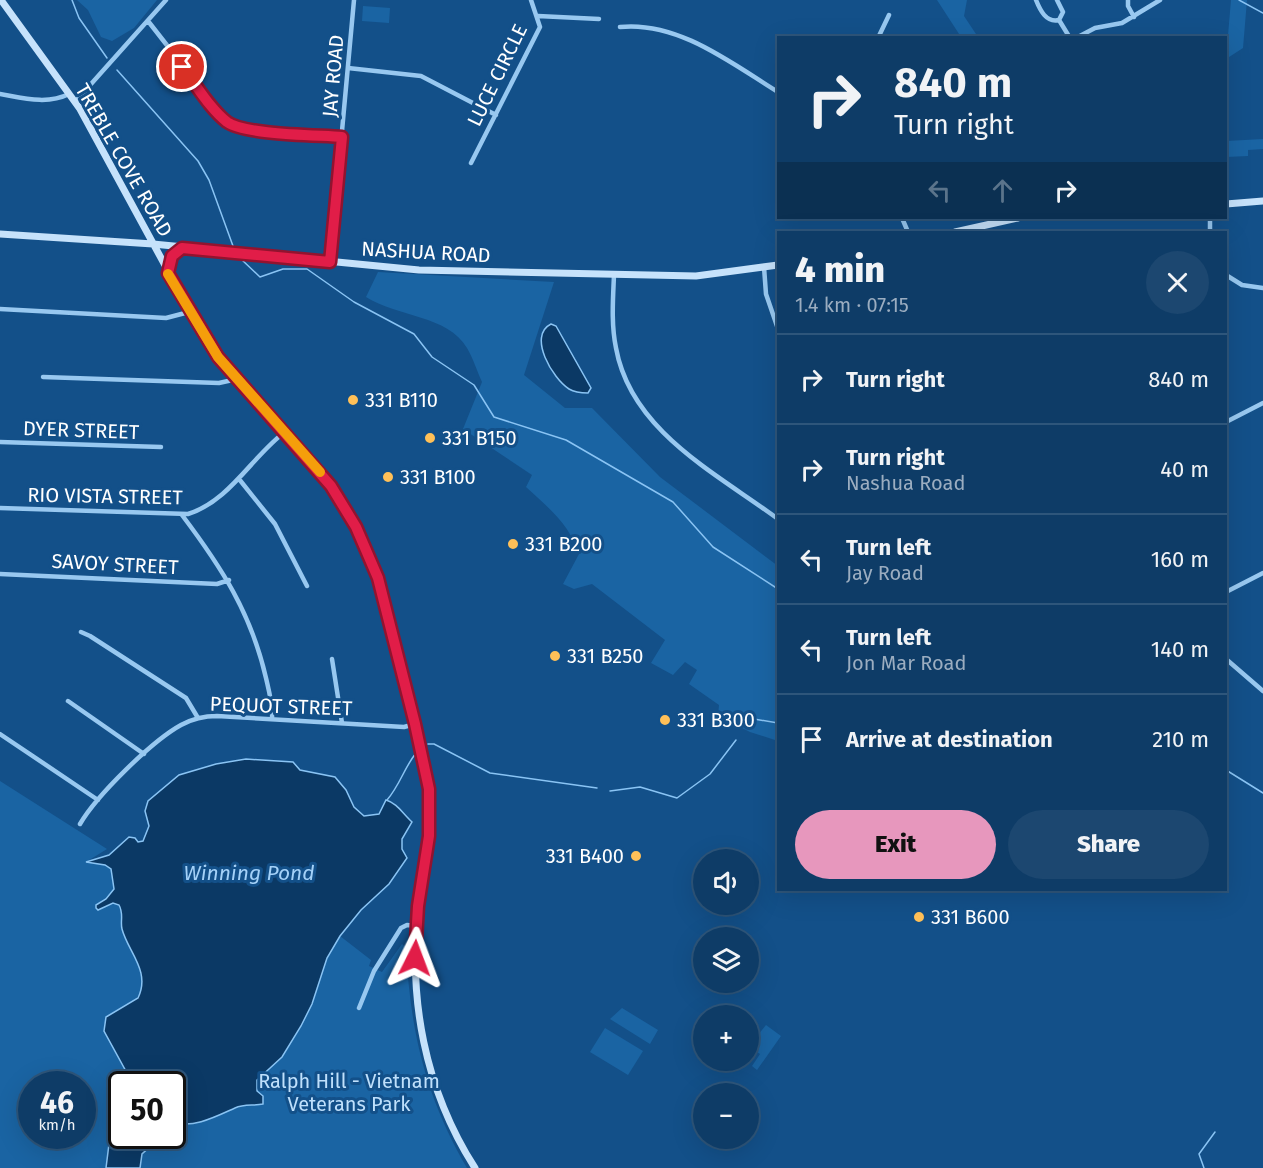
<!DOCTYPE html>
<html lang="en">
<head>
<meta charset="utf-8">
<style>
	:root { --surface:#0e3c67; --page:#1c4770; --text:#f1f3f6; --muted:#9badc0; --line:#2e567b; --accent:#e797bd }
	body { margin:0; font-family:"Fira Sans",sans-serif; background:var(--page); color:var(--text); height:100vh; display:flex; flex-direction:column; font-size:22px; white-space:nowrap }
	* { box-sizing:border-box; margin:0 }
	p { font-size:20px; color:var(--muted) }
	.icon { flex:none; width:33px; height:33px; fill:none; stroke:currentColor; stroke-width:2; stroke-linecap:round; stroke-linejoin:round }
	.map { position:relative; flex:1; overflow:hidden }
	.panel { position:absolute; left:777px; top:231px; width:450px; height:660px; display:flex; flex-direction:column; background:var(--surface); border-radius:0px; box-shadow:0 6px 24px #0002,0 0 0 2px var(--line) }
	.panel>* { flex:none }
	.guide { position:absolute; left:777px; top:36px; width:450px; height:183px; border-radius:0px; box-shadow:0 6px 24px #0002,0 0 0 2px var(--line); background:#0e3c67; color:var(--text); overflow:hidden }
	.buttons { position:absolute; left:693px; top:849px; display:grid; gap:12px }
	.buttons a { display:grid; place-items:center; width:66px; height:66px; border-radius:50%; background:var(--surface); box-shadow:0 6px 24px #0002,0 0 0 2px var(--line); font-size:30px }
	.speed { position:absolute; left:18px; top:1071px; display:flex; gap:12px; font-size:30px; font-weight:700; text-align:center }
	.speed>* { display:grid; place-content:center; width:78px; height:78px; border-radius:50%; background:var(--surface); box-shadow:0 6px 24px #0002,0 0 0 2px var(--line); line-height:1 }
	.speed small { font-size:15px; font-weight:400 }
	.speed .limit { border:3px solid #111; border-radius:9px; background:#fff; color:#111 }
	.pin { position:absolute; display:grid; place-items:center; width:51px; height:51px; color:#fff; margin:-26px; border:3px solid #fff; border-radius:50%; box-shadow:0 2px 6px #0007 }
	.me { position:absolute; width:66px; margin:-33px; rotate:3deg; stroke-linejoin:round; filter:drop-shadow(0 0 4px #0008) }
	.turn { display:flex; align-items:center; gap:21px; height:126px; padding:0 18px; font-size:27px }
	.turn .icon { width:78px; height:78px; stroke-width:2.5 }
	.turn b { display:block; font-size:42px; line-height:51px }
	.lanes { display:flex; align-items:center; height:57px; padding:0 18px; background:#0003; justify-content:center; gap:30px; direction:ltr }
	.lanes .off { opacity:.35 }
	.round { display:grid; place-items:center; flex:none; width:63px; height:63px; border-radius:32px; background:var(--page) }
	.summary { display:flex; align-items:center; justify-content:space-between; height:102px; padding:0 18px }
	h1 { font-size:36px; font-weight:800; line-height:45px }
	.button { display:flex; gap:12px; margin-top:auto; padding:12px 18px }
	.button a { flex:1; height:69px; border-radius:36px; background:var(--accent); color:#111; font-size:24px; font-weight:800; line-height:69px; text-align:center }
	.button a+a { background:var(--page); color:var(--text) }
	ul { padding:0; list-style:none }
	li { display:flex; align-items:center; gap:18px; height:90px; padding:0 18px; border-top:2px solid var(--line) }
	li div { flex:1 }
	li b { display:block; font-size:22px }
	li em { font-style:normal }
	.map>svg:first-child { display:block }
	.green { fill:#1a64a3; fill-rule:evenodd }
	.water { fill:#0b3965; stroke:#8ac4f4; stroke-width:1.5 }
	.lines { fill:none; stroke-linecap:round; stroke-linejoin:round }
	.stream { stroke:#8ac4f4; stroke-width:1.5 }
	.street { stroke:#98c8f0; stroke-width:4.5 }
	.secondary { stroke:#c6e2fb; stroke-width:7 }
	.route-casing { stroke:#92132f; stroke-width:15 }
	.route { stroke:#e11d48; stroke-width:10 }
	.slow { stroke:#f59e0b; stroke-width:10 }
	.poi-dot { fill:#ffc058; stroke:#135089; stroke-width:2 }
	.labels { text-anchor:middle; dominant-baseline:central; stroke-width:6; stroke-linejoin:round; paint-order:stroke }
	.street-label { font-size:20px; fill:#fff; stroke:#135089 }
	.poi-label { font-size:20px; fill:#fff; stroke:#135089; text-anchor:start }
	.park-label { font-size:20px; fill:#bfe0fc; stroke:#135089 }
	.water-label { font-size:21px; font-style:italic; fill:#a4d1f8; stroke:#135089 }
</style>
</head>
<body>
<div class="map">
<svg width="1263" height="1168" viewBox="0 0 1263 1168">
	<rect width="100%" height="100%" fill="#135089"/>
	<path class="green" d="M77,0H157L134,28L112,41L101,37L88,10Z
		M937,0H967L964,16L978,37H961Z
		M1231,0H1247L1243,48L1226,59Z
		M363,6L390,8L389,23L362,21Z
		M1263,139V149L1248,150V156L1226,157V141Z
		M378,272L554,282L524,375L565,408H592L660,477L778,566V741L750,732L718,716L719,705L689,684L697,670L685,662L673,675L651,663L665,640L592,584L574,589L563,584L579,554C570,525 548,507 526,487L532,475L463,429L482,382C477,371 473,358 467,348C448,315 397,317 366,297Z
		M0,781L107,849L86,862L105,865L111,869L114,889L104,906L117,903C124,913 120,919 122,929C128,948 139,958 142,981C144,1012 102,1003 104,1031L133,1084H122V1136H172L173,1122C202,1132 232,1102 259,1105L257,1080L282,1057L301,1026L312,1004L326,958L340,936L371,960L369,966L382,972L402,944L406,947C410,1030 425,1096 467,1168H0ZM32,1084H82V1136H32Z
		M622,1008L658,1030L650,1044L610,1019Z
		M766,1025L781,1036L757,1070L752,1066L760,1054L749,1046Z
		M605,1028L643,1051L628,1075L590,1052Z"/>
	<path class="water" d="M551,324L556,326L591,388L588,393C582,393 574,392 569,389C553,379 527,336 551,324Z
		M246,759L293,762L300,770L335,777L346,790L354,807L364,816L379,814L386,800C397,803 403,814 412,822L402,839V849L407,858L389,884L361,910L340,936L327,958L312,1004L301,1026L282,1057L257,1080V1091L263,1096V1104C254,1106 244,1104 235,1108C217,1116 193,1129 173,1122L172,1084H133L104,1031L106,1017L138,998C151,971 128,952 122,929C120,921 124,914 119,905L113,903L98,910L96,908V905L106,899L114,889L111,869L105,865L86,862L109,855L129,837L135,838L138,842L143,841L149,826L145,811L148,801L179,775L216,764Z
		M121,1123L122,1136H162L142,1154L140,1168H106L109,1144Z"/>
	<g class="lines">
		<path class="stream" d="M72,0L79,18L107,58
			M1239,0L1263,13
			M117,70L198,161L209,180L233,246
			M241,259L260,277L283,269H307L354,302L414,334L432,357L474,385L494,417L566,440L673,502L713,547L778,589
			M748,728L754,719L778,723
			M428,744H434L490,773L597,788
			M1226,770L1263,793
			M610,791L640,787L677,798L710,774L736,740
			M387,800C400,785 404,768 416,753
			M1204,1168L1199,1154L1215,1132"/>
		<path class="street" d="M1036,0C1040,10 1046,23 1059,20
			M1057,0L1063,12L1059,20
			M1128,0V6L1134,17
			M538,16L599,19
			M1059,20L1070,38
			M148,21L227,122L252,130L342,137
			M620,27C678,21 731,63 778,92
			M878,38L889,15
			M1076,38L1095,28L1122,23L1160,0
			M348,68L421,76L496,115
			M0,94C23,98 47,105 69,94
			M75,102L166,0
			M471,163L540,27L531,0
			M902,218L908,232
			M1210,218V232
			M330,262L354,0
			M764,267L766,294L778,329
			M614,275C613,299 611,324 616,348C631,431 716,473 778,519
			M1226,275L1242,285L1263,288
			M0,309L166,318L189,312
			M43,377L219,383L237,379
			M1226,422L1263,403
			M0,442L161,447
			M239,479L275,524L307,586
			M0,508L188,514C230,501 252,456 286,431
			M182,515C222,568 251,613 266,678C269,691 273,705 272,719
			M0,574L217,584L229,580
			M1226,592L1263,573
			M81,632L90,636L186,698L198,718
			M332,659L342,723
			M1226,659L1263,691
			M68,701L144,754
			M0,734L98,800
			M80,824C97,795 152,741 181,725C192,719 204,716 217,716L404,727L415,724
			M359,1008L374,971L401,928L407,925L416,926"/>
		<path class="secondary" d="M1,0L80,109L204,337C238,387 286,427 323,475C371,538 388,610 406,685C413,716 423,747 427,779C434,822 424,863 419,906C407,997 425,1090 475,1168
			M1226,204L1263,201
			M955,232L1018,218
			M0,234L153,244L419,270L696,276L778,265
			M168,271L172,256L182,248"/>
	</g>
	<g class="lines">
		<defs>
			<path id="route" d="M182,67C196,84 209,108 227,122C245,135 317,135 342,137L330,262L182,248L172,256L168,273L218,357L331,486L356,527L378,578L415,724L429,789V836L418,906L415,958"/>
		</defs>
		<use href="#route" class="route-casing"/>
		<use href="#route" class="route"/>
		<path class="slow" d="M168,274L218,357L320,472"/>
	</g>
	<g class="poi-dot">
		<circle cx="353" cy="400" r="6"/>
		<circle cx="430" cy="438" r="6"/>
		<circle cx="388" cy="477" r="6"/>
		<circle cx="513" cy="544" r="6"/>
		<circle cx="555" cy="656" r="6"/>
		<circle cx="665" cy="720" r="6"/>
		<circle cx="636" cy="856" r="6"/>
		<circle cx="919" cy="917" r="6"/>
	</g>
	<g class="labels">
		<g class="street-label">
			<text transform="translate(497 75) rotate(-64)">LUCE CIRCLE</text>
			<text transform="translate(333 76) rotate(-85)">JAY ROAD</text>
			<text transform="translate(124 160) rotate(60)">TREBLE COVE ROAD</text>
			<text transform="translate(426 252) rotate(3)">NASHUA ROAD</text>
			<text transform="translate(81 430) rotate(2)">DYER STREET</text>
			<text transform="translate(105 496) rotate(1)">RIO VISTA STREET</text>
			<text transform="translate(115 564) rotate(3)">SAVOY STREET</text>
			<text transform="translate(281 706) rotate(2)">PEQUOT STREET</text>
		</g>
		<g class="poi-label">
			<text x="365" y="400">331 B110</text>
			<text x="442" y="438">331 B150</text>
			<text x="400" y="477">331 B100</text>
			<text x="525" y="544">331 B200</text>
			<text x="567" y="656">331 B250</text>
			<text x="677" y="720">331 B300</text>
			<text x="624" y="856" text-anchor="end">331 B400</text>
			<text x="931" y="917">331 B600</text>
		</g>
		<g class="park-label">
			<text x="349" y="1081">Ralph Hill - Vietnam<tspan x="349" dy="23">Veterans Park</tspan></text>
		</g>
		<g class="water-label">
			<text x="249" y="873">Winning Pond</text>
		</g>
	</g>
</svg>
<div class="buttons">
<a><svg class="icon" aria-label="sound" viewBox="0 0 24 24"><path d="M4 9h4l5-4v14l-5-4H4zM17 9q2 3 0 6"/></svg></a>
<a><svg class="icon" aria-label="layers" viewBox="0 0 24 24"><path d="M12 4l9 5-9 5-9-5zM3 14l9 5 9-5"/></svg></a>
<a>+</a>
<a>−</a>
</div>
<div class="speed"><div>46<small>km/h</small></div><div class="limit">50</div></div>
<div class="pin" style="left:182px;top:67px;background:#d93025"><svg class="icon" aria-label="arrive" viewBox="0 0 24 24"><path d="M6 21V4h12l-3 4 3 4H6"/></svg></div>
<svg class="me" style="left:415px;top:958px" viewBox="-20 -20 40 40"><path d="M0-17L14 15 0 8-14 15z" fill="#e11d48" stroke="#fff" stroke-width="4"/></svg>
<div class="guide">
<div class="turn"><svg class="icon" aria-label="right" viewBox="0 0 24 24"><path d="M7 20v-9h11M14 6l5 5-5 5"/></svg><div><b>840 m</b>Turn right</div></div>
<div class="lanes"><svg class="icon off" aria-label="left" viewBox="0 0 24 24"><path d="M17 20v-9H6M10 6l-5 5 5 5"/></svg><svg class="icon off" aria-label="ahead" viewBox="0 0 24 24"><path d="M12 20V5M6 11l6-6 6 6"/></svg><svg class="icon" aria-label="right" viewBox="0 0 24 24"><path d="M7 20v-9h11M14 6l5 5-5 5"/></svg></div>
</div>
<section class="panel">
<div class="summary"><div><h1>4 min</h1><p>1.4 km · 07:15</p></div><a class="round"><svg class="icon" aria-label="close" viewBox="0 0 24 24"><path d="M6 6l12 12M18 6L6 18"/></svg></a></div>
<ul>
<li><svg class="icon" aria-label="right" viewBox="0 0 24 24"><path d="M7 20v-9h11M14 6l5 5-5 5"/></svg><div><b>Turn right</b></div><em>840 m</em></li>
<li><svg class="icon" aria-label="right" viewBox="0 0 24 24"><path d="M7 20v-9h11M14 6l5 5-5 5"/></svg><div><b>Turn right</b><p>Nashua Road</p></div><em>40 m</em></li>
<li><svg class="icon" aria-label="left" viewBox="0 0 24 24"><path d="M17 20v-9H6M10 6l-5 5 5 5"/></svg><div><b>Turn left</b><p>Jay Road</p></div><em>160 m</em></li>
<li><svg class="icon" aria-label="left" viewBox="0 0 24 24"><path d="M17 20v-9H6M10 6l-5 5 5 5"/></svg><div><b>Turn left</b><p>Jon Mar Road</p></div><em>140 m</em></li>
<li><svg class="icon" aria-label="arrive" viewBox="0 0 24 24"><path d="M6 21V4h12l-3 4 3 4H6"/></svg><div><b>Arrive at destination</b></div><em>210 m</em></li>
</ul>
<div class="button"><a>Exit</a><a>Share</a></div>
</section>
</div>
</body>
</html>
